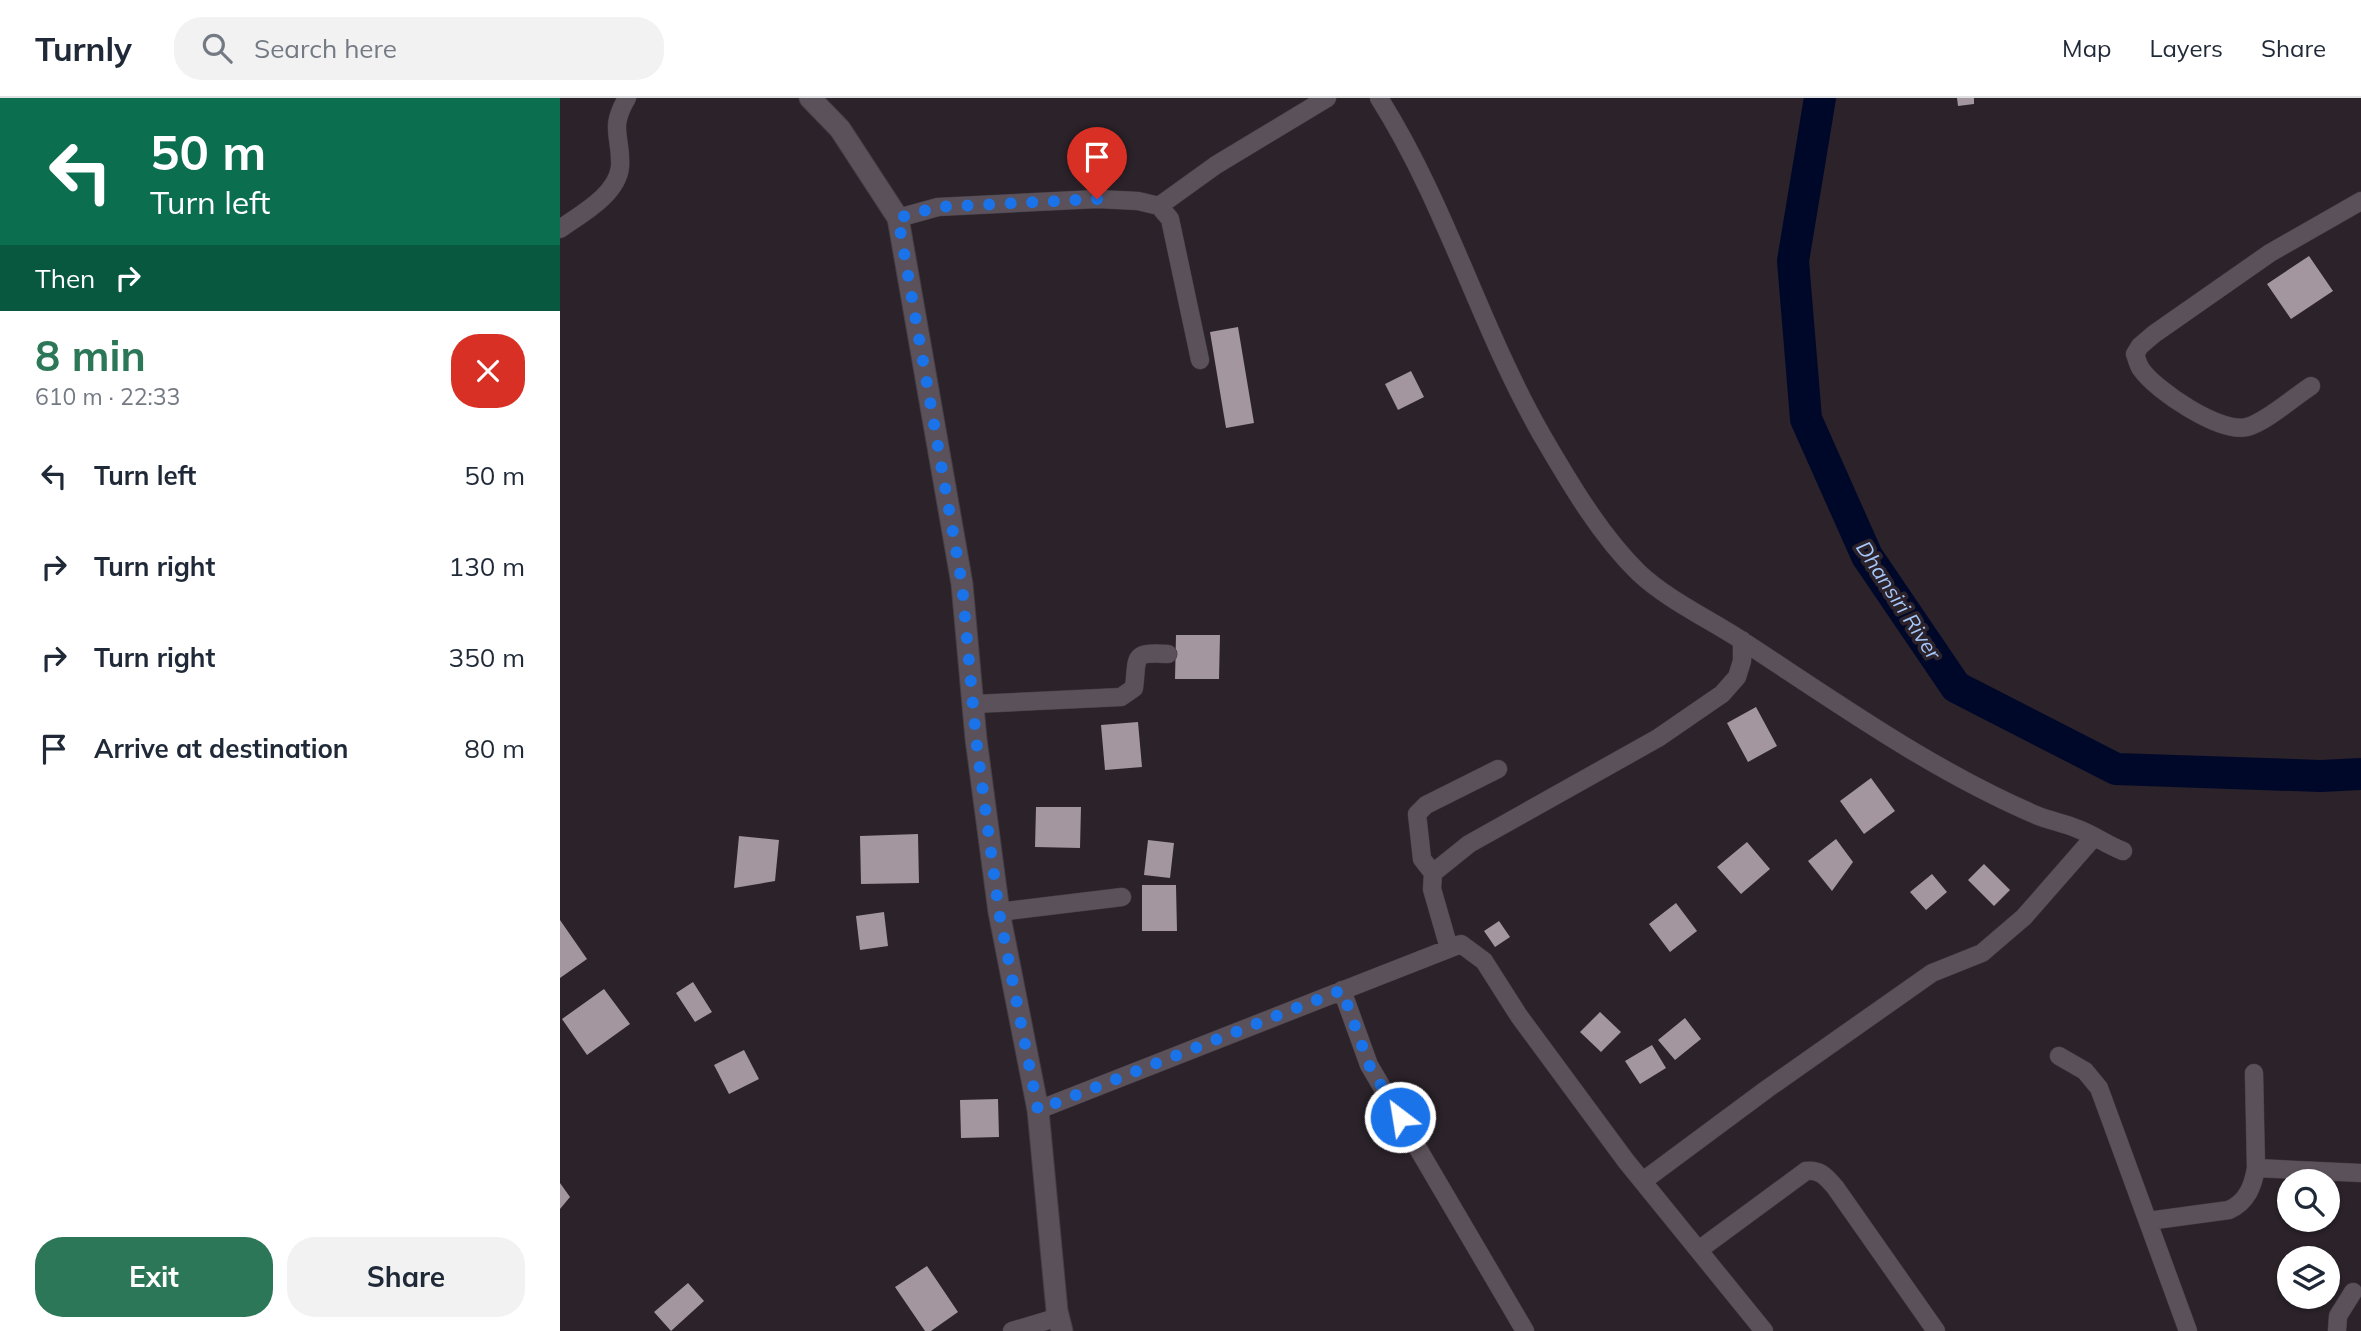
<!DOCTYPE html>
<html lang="en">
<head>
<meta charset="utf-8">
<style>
	:root { --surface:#fff; --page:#f2f2f3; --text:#1f2937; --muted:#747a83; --line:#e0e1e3; --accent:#2c7757 }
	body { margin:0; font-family:Mulish,sans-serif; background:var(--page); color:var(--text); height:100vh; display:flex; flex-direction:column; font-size:26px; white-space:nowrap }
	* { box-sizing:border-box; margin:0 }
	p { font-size:23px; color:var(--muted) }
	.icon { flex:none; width:38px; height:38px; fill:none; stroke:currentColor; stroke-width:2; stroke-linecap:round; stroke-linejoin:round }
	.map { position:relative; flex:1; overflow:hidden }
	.details { display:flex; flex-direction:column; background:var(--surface); width:560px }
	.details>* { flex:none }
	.hud { background:#0b6e4f; color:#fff; overflow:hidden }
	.fabs { position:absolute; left:1717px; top:1071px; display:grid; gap:14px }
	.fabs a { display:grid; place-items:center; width:63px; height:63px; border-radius:50%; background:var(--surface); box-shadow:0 2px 5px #0004; font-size:35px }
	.pin { position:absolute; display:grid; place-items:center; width:60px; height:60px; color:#fff; margin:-72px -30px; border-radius:50% 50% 50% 0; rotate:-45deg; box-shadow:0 0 7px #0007 }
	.pin .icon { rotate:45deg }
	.me { position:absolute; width:77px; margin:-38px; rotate:329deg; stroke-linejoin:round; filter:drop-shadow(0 0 5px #0008) }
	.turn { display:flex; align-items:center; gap:24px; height:147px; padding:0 35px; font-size:32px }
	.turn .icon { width:91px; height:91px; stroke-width:2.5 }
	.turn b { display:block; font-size:49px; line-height:60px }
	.then { display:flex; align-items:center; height:66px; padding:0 35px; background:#0003; gap:14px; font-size:26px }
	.round { display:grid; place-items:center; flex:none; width:74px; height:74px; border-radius:28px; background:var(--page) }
	.headline { display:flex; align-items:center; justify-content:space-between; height:119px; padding:0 35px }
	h1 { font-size:42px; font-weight:700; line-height:52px; color:var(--accent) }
	.primary-button { display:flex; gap:14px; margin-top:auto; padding:14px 35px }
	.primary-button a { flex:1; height:80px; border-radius:28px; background:var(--accent); color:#fff; font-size:28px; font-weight:700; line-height:80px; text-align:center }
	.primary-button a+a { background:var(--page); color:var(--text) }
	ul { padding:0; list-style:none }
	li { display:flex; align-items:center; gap:21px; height:91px; padding:0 35px }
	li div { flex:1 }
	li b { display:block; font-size:26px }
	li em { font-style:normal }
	header { display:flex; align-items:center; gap:42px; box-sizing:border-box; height:98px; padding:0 35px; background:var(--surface); border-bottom:2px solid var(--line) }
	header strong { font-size:33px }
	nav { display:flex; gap:38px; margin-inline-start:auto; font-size:24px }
	.search { width:490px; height:63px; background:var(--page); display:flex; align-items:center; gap:18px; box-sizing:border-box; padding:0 24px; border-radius:28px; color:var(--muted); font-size:26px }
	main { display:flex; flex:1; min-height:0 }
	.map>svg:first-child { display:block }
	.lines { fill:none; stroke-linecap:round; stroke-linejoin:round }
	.river { stroke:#000829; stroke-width:32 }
	.building { fill:#a3969e }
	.minor-casing { stroke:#453e44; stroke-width:19 }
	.tertiary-casing { stroke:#453e44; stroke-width:23 }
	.minor { stroke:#5b515a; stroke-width:18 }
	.tertiary { stroke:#5b515a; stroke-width:21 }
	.route { stroke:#1a73e8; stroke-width:12; stroke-dasharray:0 21.6 }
	.labels { text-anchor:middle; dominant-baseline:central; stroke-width:7; stroke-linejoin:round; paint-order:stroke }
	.water-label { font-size:21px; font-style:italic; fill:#a6c7fb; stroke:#2b222a }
</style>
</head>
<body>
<header>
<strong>Turnly</strong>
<div class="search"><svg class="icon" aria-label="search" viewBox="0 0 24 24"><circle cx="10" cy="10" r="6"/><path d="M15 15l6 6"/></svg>Search here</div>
<nav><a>Map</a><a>Layers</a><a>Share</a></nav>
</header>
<main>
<section class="details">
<div class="hud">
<div class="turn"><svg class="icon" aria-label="left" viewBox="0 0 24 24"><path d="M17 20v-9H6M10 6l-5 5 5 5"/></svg><div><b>50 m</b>Turn left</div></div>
<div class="then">Then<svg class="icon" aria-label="right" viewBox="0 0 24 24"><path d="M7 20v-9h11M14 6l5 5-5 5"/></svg></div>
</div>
<div class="headline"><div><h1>8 min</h1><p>610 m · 22:33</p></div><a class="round" style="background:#d93025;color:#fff"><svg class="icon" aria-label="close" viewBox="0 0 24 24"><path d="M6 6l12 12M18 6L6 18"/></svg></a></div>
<ul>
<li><svg class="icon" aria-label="left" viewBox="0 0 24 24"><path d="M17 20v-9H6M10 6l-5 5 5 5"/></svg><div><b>Turn left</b></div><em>50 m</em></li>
<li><svg class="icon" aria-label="right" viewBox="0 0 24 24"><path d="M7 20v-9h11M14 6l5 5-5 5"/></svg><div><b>Turn right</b></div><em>130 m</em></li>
<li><svg class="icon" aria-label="right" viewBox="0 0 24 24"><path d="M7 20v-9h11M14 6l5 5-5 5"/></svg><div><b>Turn right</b></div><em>350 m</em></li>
<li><svg class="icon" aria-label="arrive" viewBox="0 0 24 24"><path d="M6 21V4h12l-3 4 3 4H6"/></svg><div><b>Arrive at destination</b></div><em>80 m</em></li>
</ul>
<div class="primary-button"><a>Exit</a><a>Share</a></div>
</section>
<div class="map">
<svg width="1801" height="1233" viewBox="0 0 1801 1233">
	<rect width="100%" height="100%" fill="#2b222a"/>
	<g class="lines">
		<path class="river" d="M1260,0L1233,163L1246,321L1307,458L1396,589L1556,671L1761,678L1801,676"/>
	</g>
	<path class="building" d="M1397,0H1414V6L1398,8Z
		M1749,158L1773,193L1731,221L1707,186Z
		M678,229L694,325L666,330L650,234Z
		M851,273L864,299L838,312L825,286Z
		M616,537H660L659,581H615Z
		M1196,609L1217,648L1188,664L1167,625Z
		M578,624L582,669L545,672L541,627Z
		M1311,680L1335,713L1304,736L1280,703Z
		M476,709H521L520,750L475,749Z
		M358,736L359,785L301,786L300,738Z
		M179,738L219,742L215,783L174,790Z
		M1276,741L1293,764L1272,793L1248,763Z
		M588,742L614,745L610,780L584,777Z
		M1187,744L1210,771L1181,796L1157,769Z
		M1424,766L1450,792L1434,808L1408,782Z
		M1372,776L1387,794L1366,812L1350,794Z
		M582,787H616L617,833H582Z
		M1116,805L1137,833L1110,854L1089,826Z
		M324,814L328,848L300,852L296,818Z
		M0,822L27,861L0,880Z
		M939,823L950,839L935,849L924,833Z
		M133,884L152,914L135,924L116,895Z
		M44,891L70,926L27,957L2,921Z
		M1040,914L1061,934L1041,954L1020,934Z
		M1125,920L1141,941L1115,962L1098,942Z
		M1092,947L1106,970L1080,986L1065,963Z
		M184,952L199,981L169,996L154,967Z
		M438,1001L439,1039L401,1040L400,1002Z
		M0,1085L10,1099L0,1111Z
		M367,1168L398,1214L371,1233H365L335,1189Z
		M128,1185L144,1203L111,1233L94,1214Z"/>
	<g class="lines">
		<defs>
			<path id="minor" d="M819,0C886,106 919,226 980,334C1008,382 1039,436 1079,475C1108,502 1147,520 1181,542C1276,604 1371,672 1476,717C1490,723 1505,725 1518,731C1534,737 1547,747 1563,753
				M599,108L656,67L767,0
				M338,120L378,109L537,101L578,103L599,108L610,121L640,262
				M0,131C21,116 57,97 60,69C62,38 48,32 67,0
				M1751,288C1734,299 1706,324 1687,329C1661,336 1596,293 1581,271C1578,267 1577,261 1575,256L1580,248L1594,236L1710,155L1801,103
				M414,606L561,599L574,590C578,558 571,554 608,556
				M873,775L862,761L857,716L866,707L938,671
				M439,814L562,799
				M889,850L872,791L873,775L909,746L1098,640L1162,596L1177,579L1182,563V542
				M782,892L809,967L965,1233
				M1499,958L1525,973L1539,990L1628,1233
				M478,1012L901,846L924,863L959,918L1066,1063L1204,1233
				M1696,1070L1801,1075
				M1083,1083L1207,991L1372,875L1422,855L1464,819L1534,739
				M1588,1123L1669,1112C1687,1104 1693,1088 1696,1070L1694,975
				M1140,1151L1246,1073C1260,1071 1266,1079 1275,1089L1376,1233
				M452,1233L499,1219
				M1777,1233L1778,1218L1793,1194"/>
			<path id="tertiary" d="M250,0L280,31L338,120L402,486L416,641L439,814L478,1012L497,1213L502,1233"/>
		</defs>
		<use href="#minor" class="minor-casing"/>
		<use href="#tertiary" class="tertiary-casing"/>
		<use href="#minor" class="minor"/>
		<use href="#tertiary" class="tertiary"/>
	</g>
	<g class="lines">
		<path class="route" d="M537,101L378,109L338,120L402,486L416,641L439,814L478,1012L782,892L809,967L840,1019"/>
	</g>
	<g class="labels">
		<g class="water-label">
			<text transform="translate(1339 502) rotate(57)">Dhansiri River</text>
		</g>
	</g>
</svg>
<div class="fabs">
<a><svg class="icon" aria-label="search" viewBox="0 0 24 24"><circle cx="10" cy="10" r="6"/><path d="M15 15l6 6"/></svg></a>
<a><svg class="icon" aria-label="layers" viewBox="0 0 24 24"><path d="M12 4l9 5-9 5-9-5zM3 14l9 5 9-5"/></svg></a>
</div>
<div class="pin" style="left:537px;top:101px;background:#d93025"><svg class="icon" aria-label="arrive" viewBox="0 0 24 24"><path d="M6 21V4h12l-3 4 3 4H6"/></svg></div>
<svg class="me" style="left:840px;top:1019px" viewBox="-20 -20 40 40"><circle r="17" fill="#1a73e8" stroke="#fff" stroke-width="3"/><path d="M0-11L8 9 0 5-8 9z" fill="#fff"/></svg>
</div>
</main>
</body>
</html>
